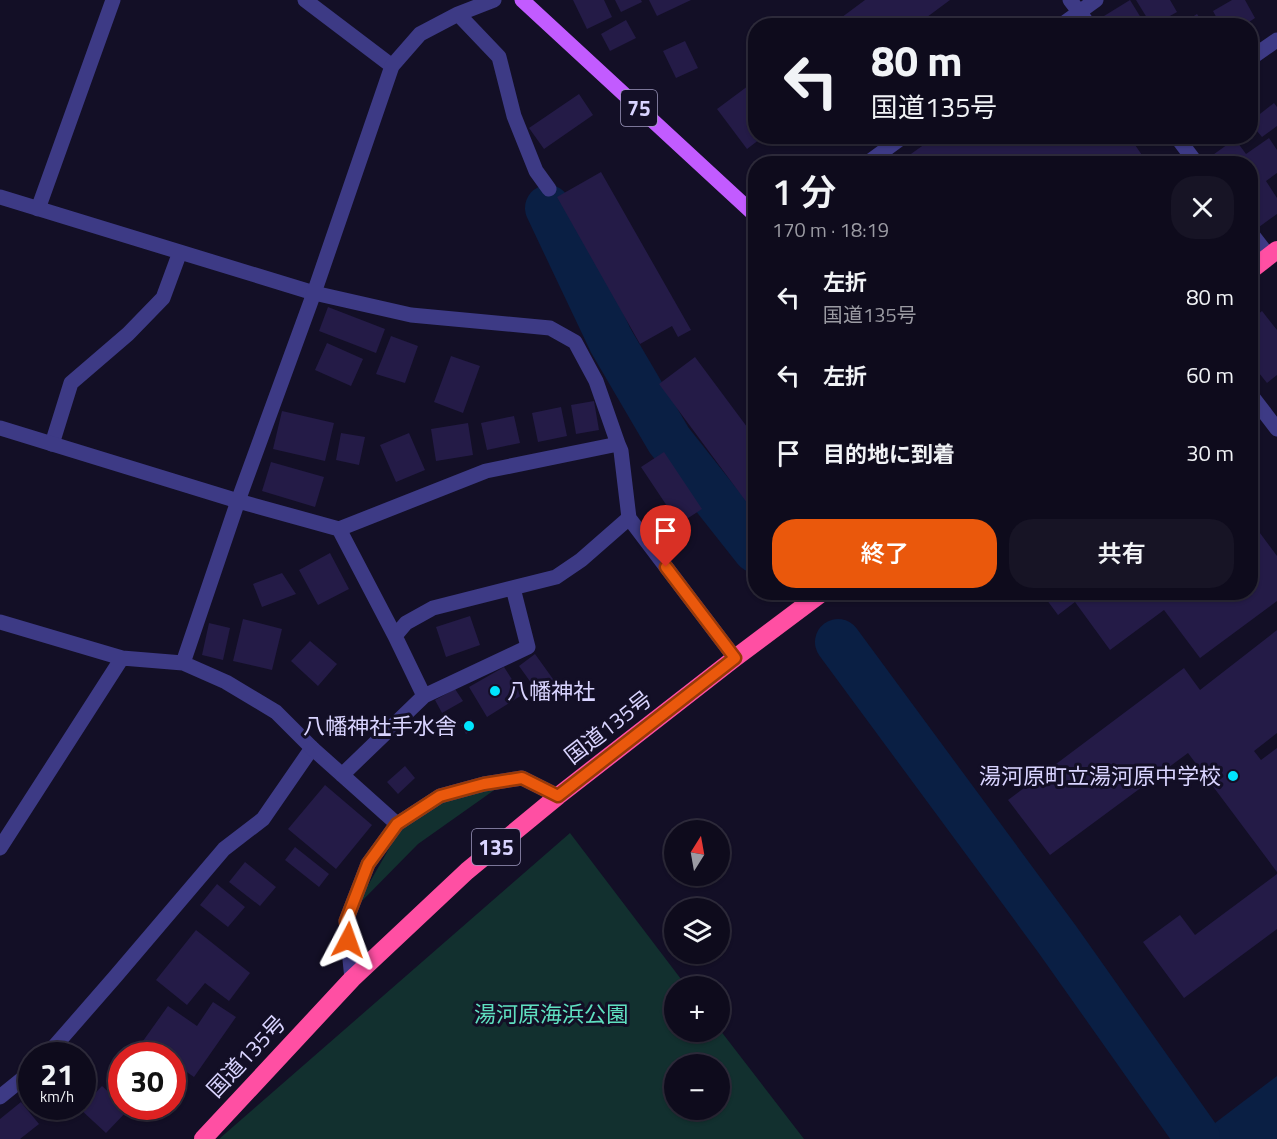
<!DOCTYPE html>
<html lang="ja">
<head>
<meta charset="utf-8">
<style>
	:root { --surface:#0e0b1c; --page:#171425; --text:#f1f3f6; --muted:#9b9ba3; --line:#2e2b3b; --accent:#ea580c }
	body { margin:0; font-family:"Titillium Web","Noto Sans JP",sans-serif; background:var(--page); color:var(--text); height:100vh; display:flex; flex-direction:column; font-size:22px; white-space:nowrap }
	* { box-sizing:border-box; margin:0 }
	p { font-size:20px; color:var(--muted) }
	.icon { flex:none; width:33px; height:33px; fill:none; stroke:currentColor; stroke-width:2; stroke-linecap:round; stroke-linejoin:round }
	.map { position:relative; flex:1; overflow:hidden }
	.panel { position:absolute; left:748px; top:156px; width:510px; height:444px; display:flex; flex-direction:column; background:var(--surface); border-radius:24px; box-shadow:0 2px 4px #0004,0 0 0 2px var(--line) }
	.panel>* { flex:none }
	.banner { position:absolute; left:748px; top:18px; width:510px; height:126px; border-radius:24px; box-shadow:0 2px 4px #0004,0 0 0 2px var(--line); background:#0e0b1c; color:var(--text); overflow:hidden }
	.needle { width:39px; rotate:11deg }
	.fabs { position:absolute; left:664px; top:820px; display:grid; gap:12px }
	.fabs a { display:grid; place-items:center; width:66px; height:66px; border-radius:50%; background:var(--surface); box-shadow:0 2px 4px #0004,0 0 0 2px var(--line); font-size:30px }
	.speed { position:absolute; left:18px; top:1042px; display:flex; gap:12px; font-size:30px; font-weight:700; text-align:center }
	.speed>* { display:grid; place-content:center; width:78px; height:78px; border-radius:50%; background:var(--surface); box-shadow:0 2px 4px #0004,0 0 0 2px var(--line); line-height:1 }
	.speed small { font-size:15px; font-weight:400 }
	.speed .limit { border:9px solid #d22; background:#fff; color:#111 }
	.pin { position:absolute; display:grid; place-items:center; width:51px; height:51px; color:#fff; margin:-62px -26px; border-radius:50% 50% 50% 0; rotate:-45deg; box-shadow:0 0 6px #0007 }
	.pin .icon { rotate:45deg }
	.me { position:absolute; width:66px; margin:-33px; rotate:4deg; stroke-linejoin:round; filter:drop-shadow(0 0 4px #0008) }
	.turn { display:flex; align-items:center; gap:21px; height:126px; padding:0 24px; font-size:27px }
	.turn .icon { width:78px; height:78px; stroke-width:2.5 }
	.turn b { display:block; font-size:42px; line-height:51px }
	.round { display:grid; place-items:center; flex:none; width:63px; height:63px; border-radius:24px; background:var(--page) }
	.headline { display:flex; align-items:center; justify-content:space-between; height:102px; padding:0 24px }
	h1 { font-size:36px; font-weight:600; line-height:45px }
	.action { display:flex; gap:12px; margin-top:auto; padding:12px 24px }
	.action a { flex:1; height:69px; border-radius:24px; background:var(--accent); color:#fff; font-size:24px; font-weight:600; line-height:69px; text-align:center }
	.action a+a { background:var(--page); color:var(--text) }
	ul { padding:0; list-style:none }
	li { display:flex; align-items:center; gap:18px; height:78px; padding:0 24px }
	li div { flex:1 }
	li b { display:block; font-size:22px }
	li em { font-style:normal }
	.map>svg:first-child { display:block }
	.green { fill:#12302f; fill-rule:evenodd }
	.water { fill:#0a1f44 }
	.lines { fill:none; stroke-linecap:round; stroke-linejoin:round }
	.river { stroke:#0a1f44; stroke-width:46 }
	.building { fill:#241b47 }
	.lane { stroke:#3d3a85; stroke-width:15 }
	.street { stroke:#3d3a85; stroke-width:15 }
	.primary { stroke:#c25bff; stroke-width:15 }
	.highway { stroke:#ff4fa3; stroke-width:18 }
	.route-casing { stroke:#983908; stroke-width:15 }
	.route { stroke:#ea580c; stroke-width:10 }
	.poi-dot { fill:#00e5ff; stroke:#130f26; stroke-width:2 }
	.labels { text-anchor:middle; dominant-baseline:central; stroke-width:6; stroke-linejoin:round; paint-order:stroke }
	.shield { fill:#130f26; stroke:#9e99be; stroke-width:1.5 }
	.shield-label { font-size:21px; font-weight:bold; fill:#d9d4ff }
	.poi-label { font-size:22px; fill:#d9d4ff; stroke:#130f26; text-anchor:end }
	.street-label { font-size:22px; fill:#d9d4ff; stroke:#130f26 }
	.park-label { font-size:22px; fill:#5fe0c0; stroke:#130f26 }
</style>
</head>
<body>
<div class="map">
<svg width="1277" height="1139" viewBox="0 0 1277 1139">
	<rect width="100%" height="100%" fill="#130f26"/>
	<path class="green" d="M500,786L418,844L355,908L399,831L441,801Z
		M570,833L687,987H675V1032H720V1030L804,1139H219ZM675,1065H720V1110H675Z"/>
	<path class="water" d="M1277,1076V1139H1194Z"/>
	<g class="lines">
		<path class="river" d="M548,208L611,341L669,440L756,550
			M838,642L1057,939L1197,1137"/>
	</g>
	<path class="building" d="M573,0H604L612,17L587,29Z
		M615,0H641L642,2L621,12Z
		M649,0H691L657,16Z
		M865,0H950L915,26H830Z
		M1130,0L1146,26H1110L1104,16Z
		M1136,0H1170L1177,12L1152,26Z
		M1232,0H1245L1255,18L1243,26H1221L1213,11Z
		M1197,14L1205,26H1178Z
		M626,20L636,38L610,51L601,34Z
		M685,41L698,68L676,78L663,51Z
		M756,80V136H764L747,149L717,109Z
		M579,94L593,115L544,149L529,128Z
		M1274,103L1277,107V126L1262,137L1251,124V121Z
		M936,136H1129L1148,164H897Z
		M1269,138L1277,150V173L1266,181L1277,198V214L1259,227L1251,216V164H1215L1210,157L1235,139L1246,154Z
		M601,172L691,330L678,337L672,326L640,344L557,197Z
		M328,307L385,329L376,353L319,331Z
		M1262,311L1277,330V375L1267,383L1251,363V320Z
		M391,336L418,346L405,383L376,374Z
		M327,343L363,359L351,386L315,370Z
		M451,356L480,366L463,413L434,402Z
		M695,357L756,439V515L659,384Z
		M594,401L599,430L576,434L571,405Z
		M561,407L567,436L538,442L532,413Z
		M282,411L334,423L325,461L273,449Z
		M514,416L520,443L487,450L481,423Z
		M468,423L473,455L436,461L431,429Z
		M341,433L365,437L359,465L336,460Z
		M409,433L425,470L396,482L380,445Z
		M664,452L702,509L679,524L641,467Z
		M271,462L324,477L315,507L262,491Z
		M1251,521L1277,556V601L1200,658L1164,610L1110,650L1075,602L1058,615L1041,592H1251Z
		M330,553L349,589L318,605L299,570Z
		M282,573L296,594L262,607L253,584Z
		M470,616L480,645L446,657L436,627Z
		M243,619L282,629L272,670L233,661Z
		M209,623L230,628L223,660L202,655Z
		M1277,630V733L1254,751L1261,760L1277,748V872L1188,753L1050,855L1008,800L1184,668L1200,690Z
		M310,641L337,664L318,686L291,661Z
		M535,654L553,679L559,696L556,700L537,691L519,666Z
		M504,667L522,695L487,717L469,687Z
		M455,689L463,701L442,713L435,700Z
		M471,719L476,727L466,734L461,725Z
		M405,766L415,778L398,794L387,782Z
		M325,785L372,825L336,869L288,829Z
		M295,847L329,874L319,887L285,860Z
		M245,862L276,887L260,906L229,882Z
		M1277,874V929L1184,998L1143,942L1180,915L1195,935Z
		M217,884L245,907L228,927L200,905Z
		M196,930L250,973L229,1001L205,983L187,1005L156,980Z
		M213,1002L236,1017L194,1077L172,1062V1056H164L143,1041L168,1006L197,1026Z
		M102,1086L122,1104V1107H124L128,1110L106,1133L80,1109Z
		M21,1102L39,1124L20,1139H0V1119Z
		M46,1107H64L55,1116Z"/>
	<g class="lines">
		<path class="lane" d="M305,0L392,66
			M0,197L314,293
			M38,209L113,0
			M1251,395L1277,429
			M52,444L71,383L128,334L163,298L180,252
			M46,1056L115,977L224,849L263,819L312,748
			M0,1097L32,1071"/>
		<path class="street" d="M1070,0L1090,26
			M458,14L499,57L514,116L536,171L549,189
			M1060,26L1096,0
			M1251,58L1277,40
			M1176,136L1197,164
			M866,164L904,136
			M1251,233L1268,255
			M314,293L411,315L550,328L575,342L596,381L618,444L621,451L629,518L735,658
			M0,428L238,501L339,529L395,636L424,696
			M339,529L486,471L618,444
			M0,622L122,658
			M395,636L406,623L433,608L556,577L581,560L629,518
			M183,663L238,501L314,293L392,66L420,34L458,14L494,0
			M342,775L424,696L528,647L513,588
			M0,848L122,658L183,663L226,682L276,712L312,748L397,824
			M352,979L346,921L368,864L397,824L440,796L484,784L522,778L558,796"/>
		<path class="primary" d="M522,0L756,216"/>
		<path class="highway" d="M1251,270L1277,250
			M203,1139L352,979L467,871L558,796L735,658L823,592"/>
	</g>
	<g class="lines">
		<defs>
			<path id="route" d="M348,940L346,921L368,864L397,824L440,796L484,784L522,778L558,796L735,658L666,567"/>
		</defs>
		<use href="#route" class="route-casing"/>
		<use href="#route" class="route"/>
	</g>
	<g class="poi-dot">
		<circle cx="495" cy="691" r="6"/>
		<circle cx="469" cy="726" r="6"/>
		<circle cx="1233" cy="776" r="6"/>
	</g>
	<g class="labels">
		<g class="shield">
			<rect x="621" y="90" width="36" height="36" rx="4.5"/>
			<rect x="472" y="829" width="48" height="36" rx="4.5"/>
		</g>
		<g class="shield-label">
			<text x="639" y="108">75</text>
			<text x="496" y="847">135</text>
		</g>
		<g class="poi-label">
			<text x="507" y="691" text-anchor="start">八幡神社</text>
			<text x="457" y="726">八幡神社手水舎</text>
			<text x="1221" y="776">湯河原町立湯河原中学校</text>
		</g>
		<g class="street-label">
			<text transform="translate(608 727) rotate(-38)">国道135号</text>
			<text transform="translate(246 1056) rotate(-47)">国道135号</text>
		</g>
		<g class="park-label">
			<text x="551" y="1014">湯河原海浜公園</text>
		</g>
	</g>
</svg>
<div class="fabs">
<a><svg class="needle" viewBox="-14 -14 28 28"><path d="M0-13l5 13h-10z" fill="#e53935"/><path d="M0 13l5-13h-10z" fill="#9b9ba3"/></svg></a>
<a><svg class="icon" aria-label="layers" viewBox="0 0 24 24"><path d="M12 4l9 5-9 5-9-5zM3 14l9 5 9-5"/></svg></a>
<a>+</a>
<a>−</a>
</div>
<div class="speed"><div>21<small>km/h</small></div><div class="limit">30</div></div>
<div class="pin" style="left:666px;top:567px;background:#d93025"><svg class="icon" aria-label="arrive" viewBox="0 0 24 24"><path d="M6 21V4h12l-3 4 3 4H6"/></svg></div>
<svg class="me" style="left:348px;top:940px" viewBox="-20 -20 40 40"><path d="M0-17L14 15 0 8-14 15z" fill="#ea580c" stroke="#fff" stroke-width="4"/></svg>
<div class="banner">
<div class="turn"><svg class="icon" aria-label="left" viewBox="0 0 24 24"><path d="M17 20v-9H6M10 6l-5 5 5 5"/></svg><div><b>80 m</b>国道135号</div></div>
</div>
<section class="panel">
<div class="headline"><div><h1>1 分</h1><p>170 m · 18:19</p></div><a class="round"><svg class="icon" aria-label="close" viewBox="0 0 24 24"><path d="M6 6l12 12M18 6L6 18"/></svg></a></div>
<ul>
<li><svg class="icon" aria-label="left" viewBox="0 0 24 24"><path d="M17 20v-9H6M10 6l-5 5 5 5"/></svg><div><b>左折</b><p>国道135号</p></div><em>80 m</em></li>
<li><svg class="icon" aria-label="left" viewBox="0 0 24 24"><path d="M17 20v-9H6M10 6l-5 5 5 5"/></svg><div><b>左折</b></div><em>60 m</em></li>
<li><svg class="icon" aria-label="arrive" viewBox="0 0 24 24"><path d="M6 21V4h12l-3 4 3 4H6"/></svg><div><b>目的地に到着</b></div><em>30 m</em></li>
</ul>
<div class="action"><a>終了</a><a>共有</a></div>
</section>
</div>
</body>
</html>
